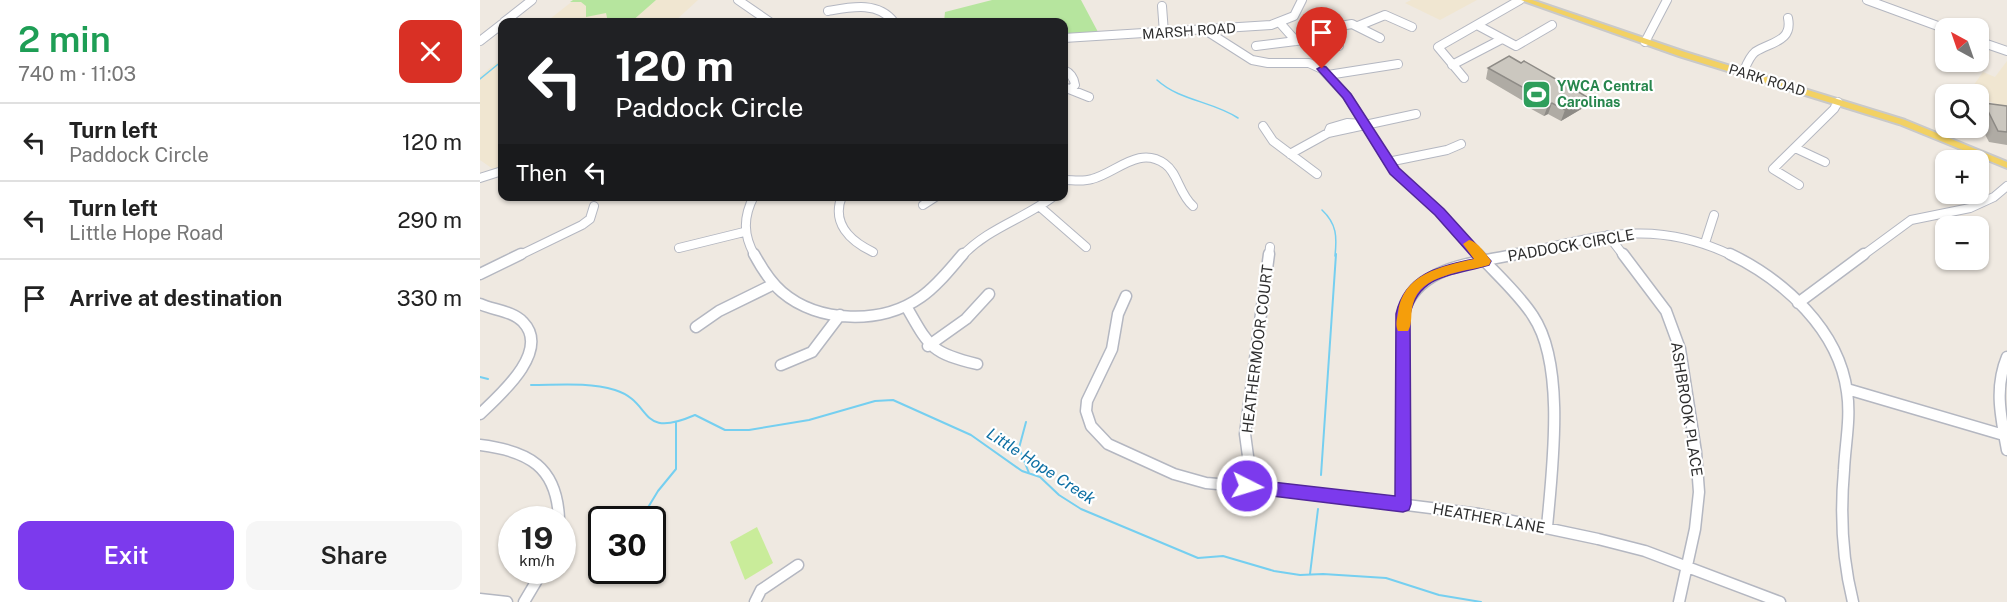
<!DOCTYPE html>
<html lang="en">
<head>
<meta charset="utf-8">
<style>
	:root { --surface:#fff; --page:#f6f6f6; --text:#222; --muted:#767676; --line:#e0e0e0; --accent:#7c3aed }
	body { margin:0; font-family:"Public Sans",sans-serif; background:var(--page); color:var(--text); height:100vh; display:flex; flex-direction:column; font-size:22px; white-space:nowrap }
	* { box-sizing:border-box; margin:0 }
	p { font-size:20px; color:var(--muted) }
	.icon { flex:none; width:33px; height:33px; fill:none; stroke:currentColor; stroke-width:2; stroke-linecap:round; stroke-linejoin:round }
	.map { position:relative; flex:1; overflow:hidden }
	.panel { display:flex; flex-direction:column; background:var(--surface); width:480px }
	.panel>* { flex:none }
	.banner { position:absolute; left:18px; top:18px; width:570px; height:183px; border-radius:12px; box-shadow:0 2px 4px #0004; background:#202124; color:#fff; overflow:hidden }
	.needle { width:39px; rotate:320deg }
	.fabs { position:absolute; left:1455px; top:18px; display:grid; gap:12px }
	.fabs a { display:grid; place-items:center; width:54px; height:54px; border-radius:12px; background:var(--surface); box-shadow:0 2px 4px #0004; font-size:30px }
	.speed { position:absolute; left:18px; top:506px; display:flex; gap:12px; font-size:30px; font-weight:700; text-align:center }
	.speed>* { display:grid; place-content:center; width:78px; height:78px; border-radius:50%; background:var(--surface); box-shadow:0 2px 4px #0004; line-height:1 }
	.speed small { font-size:15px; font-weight:400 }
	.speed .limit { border:3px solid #111; border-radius:9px; background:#fff; color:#111 }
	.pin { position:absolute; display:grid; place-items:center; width:51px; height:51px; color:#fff; margin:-62px -26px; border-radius:50% 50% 50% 0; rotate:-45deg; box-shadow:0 0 6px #0007 }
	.pin .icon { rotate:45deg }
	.me { position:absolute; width:66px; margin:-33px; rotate:95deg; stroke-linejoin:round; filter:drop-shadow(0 0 4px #0008) }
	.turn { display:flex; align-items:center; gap:21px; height:126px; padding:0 18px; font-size:27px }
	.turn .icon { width:78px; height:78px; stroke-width:2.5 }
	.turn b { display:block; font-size:42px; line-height:51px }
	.then { display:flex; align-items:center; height:57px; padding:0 18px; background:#0003; gap:12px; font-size:22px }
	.round { display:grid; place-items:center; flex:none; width:63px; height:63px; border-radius:12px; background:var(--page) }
	.headline { display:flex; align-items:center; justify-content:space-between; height:102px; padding:0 18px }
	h1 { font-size:36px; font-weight:600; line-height:45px; color:#1e9e55 }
	.action { display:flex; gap:12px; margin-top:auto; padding:12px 18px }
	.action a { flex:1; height:69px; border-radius:12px; background:var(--accent); color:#fff; font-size:24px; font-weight:600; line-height:69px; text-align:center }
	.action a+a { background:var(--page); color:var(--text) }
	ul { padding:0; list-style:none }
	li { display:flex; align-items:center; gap:18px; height:78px; padding:0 18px; border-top:2px solid var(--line) }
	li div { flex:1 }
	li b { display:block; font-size:22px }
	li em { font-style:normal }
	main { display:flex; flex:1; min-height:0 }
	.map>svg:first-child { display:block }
	.education { fill:#f0e6d1 }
	.green { fill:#b6e59e }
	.pitch { fill:#c9ec9a }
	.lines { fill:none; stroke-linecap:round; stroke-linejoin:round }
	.stream-far1 { stroke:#75cff0; stroke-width:1.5 }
	.stream { stroke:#75cff0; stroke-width:2 }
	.minor-far1-casing { stroke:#b4b7c1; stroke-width:10 }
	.minor-casing { stroke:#b4b7c1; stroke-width:13 }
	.major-casing { stroke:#c9c9c9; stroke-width:4 }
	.minor-far1 { stroke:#fff; stroke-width:8 }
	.minor { stroke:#fff; stroke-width:10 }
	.major { fill:#f2d163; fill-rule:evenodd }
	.wall { fill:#afaba4 }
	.shaded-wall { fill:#8e8b86 }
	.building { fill:#cbc7bf; stroke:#8e8b86; stroke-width:1.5 }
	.route { fill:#7c3aed; stroke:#51269a; stroke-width:1.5 }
	.slow { fill:#f59e0b }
	.labels { text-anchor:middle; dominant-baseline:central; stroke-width:4.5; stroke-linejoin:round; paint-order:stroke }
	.far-street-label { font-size:14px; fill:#2e2e2e; stroke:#fff }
	.far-leisure-label { font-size:14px; font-weight:bold; fill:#27864d; stroke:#fff; text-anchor:start }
	.street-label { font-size:15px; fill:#2e2e2e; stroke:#fff }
	.water-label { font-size:16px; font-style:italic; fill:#0d6fa3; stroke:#fff }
</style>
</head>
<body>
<main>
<section class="panel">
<div class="headline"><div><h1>2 min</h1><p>740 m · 11:03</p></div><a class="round" style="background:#d93025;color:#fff"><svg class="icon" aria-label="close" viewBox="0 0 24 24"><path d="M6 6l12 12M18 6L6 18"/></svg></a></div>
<ul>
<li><svg class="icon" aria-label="left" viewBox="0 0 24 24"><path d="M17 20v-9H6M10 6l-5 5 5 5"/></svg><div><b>Turn left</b><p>Paddock Circle</p></div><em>120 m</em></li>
<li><svg class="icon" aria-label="left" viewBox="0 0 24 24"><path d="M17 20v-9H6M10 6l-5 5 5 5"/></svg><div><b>Turn left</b><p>Little Hope Road</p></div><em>290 m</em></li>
<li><svg class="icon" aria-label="arrive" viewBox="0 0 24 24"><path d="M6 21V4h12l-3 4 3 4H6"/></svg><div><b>Arrive at destination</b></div><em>330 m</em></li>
</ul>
<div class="action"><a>Exit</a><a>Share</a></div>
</section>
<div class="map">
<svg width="1527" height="602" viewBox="0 0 1527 602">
	<rect width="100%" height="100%" fill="#efe9e1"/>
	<path class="education" d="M94,0H218L194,22H66Z
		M931,0H997L960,20L925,3Z
		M22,58V167L13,169L0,160V76Z
		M1527,61V109L1499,97L1498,94L1488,93L1503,72L1515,77Z"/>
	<path class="green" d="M93,0H176L151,22H128L126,13L106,17V6L101,2H90Z
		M512,0H601L618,32L584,34V22H464L465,12Z"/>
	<path class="pitch" d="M277,527L293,563L265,580L250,542Z"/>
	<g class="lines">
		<path class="stream-far1" d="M0,79L22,61
			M677,80C700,101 732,101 758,118
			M842,210C857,224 857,237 855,256"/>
		<path class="stream" d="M0,377L8,379
			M51,385C79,385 108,382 135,390C174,402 157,440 215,415L245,430H269L329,420L395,401L413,400L491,435L542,471L560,477L579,495L601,509L718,558L743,556L794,571L820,575L843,574L906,578L959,595L1001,602
			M546,422L539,448L549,473
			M841,475L856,254
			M161,519L178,491L196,469V423
			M830,574L838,509"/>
		<defs>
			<path id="minor-far1" d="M258,0L290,22
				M1387,0L1466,29
				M682,6L684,33
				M348,11C371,7 398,1 414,22
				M24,22L52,0
				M800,23L816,41
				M997,25L1036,46L1072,25
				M878,26L905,15L932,27
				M725,30L772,60L788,63H829L842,69L867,96L914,171L960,212L1000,256
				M837,33L859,46
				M584,38L791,25L814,16L822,0
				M0,41L22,24
				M1498,41L1527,51
				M1165,42L1187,0
				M776,46L824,40L848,28L872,24L900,38
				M972,65L1022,39
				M584,70C591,73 594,78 595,85L591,89
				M1263,73C1266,66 1269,57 1275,52C1290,42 1313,42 1308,18
				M848,75L918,64
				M984,78L958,47L1040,0
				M584,87L609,97
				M885,124L867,123L850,128L848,133L936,114
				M783,126L793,141L837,174
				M1315,148L1345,162
				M810,154L848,133
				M908,162L967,150L981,144
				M0,178L22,171
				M584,180C593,180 603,182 612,179C636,173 659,145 685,164C698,173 699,194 713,206
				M1319,185L1293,169L1354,109L1358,102
				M274,196C263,217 263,235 275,256
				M362,196C351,223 370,241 393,252
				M443,205L457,196
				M559,206L606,247
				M1128,235L1144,256
				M1225,243L1234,215
				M199,248L264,232
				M38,256L102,225L110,219L114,206
				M482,256C508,228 544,219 574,196
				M789,256L790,247
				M1030,256C1114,238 1171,216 1253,256
				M1382,256L1431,220L1490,208L1514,197L1527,186"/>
			<path id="minor" d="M274,254C281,267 290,282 302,292C338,323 402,325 441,297C457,286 470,269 483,254
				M998,254C1016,274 1039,294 1053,316C1086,365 1072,470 1067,527
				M1143,254L1186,311L1200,349L1216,452L1219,492L1215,529L1199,602
				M1250,254C1304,280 1359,330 1367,392C1371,418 1365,445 1364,470C1360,515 1362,558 1373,602
				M0,274L41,254
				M646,296L638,314L632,349L607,401L606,411L611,426L628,444L694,474L726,483L798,489L999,514L1118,539L1165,551L1300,602
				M1318,303L1384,254
				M0,304C13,310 33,311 43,322C71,351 20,395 0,414
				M426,306C449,346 450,353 497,364
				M216,327L239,311L294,284
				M448,346L486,319L509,294
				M1527,357C1514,388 1521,418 1527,450
				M301,365L332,352L360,315
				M1367,389L1527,436
				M0,445C49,451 77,467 79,519
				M767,486L770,471L765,434L789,254
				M923,504V314C938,264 994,264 1037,254
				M0,599L27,602
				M44,602L63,570
				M275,602L281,590L318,565"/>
			<path id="major" d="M1041,0H1052L1205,52L1425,120L1527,162V168L1419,124L1199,56Z"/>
		</defs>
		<use href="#minor-far1" class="minor-far1-casing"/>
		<use href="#minor" class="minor-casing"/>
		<use href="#major" class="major-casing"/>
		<use href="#minor-far1" class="minor-far1"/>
		<use href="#minor" class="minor"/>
		<use href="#major" class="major"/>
	</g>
	<path class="wall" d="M1041,63L1086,85L1098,88L1097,91L1103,108L1081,121L1068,114L1064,116L1044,105L1045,102L1006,79L1008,68Z
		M1504,103L1527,106V145L1509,142L1498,121V110Z"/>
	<path class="shaded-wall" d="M1107,97L1103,108L1081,121L1085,110Z
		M1072,103L1068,114L1064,116L1068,105Z"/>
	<path class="building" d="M1029,56L1041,63L1044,61L1086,85L1089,82L1098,88L1095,90L1107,97L1085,110L1072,103L1068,105L1048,94L1051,92L1008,68Z
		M1504,103L1527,106V132L1518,131Z"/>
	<path class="route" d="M842,66L846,67L871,94L919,168L964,209L1011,261L1009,265C976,275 939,273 930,314L931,504L929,510L923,512L767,493L761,491L759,486L761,481L767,479L915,496L916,314C925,274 959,266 994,259L955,215L910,174L863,98L837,69Z"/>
	<path class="slow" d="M989,240C998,242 1006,254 1011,261L1009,265C985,272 940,274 933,304C930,313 933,323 928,331H918C915,325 917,319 918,313C922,274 962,266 994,259L983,244Z"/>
	<defs>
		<symbol id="stadium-square" viewBox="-11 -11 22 22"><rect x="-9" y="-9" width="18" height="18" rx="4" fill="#2e9e5b" stroke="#fff"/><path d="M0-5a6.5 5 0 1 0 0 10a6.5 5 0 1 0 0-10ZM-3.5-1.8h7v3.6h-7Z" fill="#fff"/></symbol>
	</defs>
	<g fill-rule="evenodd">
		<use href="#stadium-square" x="1040" y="78" width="33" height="33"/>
	</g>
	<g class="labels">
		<g class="far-street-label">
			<text transform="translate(709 31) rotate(-4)">MARSH ROAD</text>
			<text transform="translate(1287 80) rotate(17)">PARK ROAD</text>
		</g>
		<g class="far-leisure-label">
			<text x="1077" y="86">YWCA Central<tspan x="1077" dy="16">Carolinas</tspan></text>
		</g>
		<g class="street-label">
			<text transform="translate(1091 245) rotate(-10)">PADDOCK CIRCLE</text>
			<text transform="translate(777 349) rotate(-83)">HEATHERMOOR COURT</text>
			<text transform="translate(1207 409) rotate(81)">ASHBROOK PLACE</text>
			<text transform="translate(1009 518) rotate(10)">HEATHER LANE</text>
		</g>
		<g class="water-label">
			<text transform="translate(561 466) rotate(33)">Little Hope Creek</text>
		</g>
	</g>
</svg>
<div class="fabs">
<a><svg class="needle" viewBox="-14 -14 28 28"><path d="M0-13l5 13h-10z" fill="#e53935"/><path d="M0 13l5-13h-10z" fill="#767676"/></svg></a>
<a><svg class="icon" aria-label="search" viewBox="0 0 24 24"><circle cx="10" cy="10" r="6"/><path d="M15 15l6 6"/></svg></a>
<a>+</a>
<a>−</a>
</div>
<div class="speed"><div>19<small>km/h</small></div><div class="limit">30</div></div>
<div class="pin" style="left:842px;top:69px;background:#d93025"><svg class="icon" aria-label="arrive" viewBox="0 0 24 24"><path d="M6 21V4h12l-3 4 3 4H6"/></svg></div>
<svg class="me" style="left:767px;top:486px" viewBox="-20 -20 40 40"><circle r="17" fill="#7c3aed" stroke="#fff" stroke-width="3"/><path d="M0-11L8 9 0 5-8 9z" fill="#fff"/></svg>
<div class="banner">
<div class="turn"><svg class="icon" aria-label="left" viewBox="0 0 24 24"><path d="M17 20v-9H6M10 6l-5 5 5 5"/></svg><div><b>120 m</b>Paddock Circle</div></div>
<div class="then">Then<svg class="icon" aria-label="left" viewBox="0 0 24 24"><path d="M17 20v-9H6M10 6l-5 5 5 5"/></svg></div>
</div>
</div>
</main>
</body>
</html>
